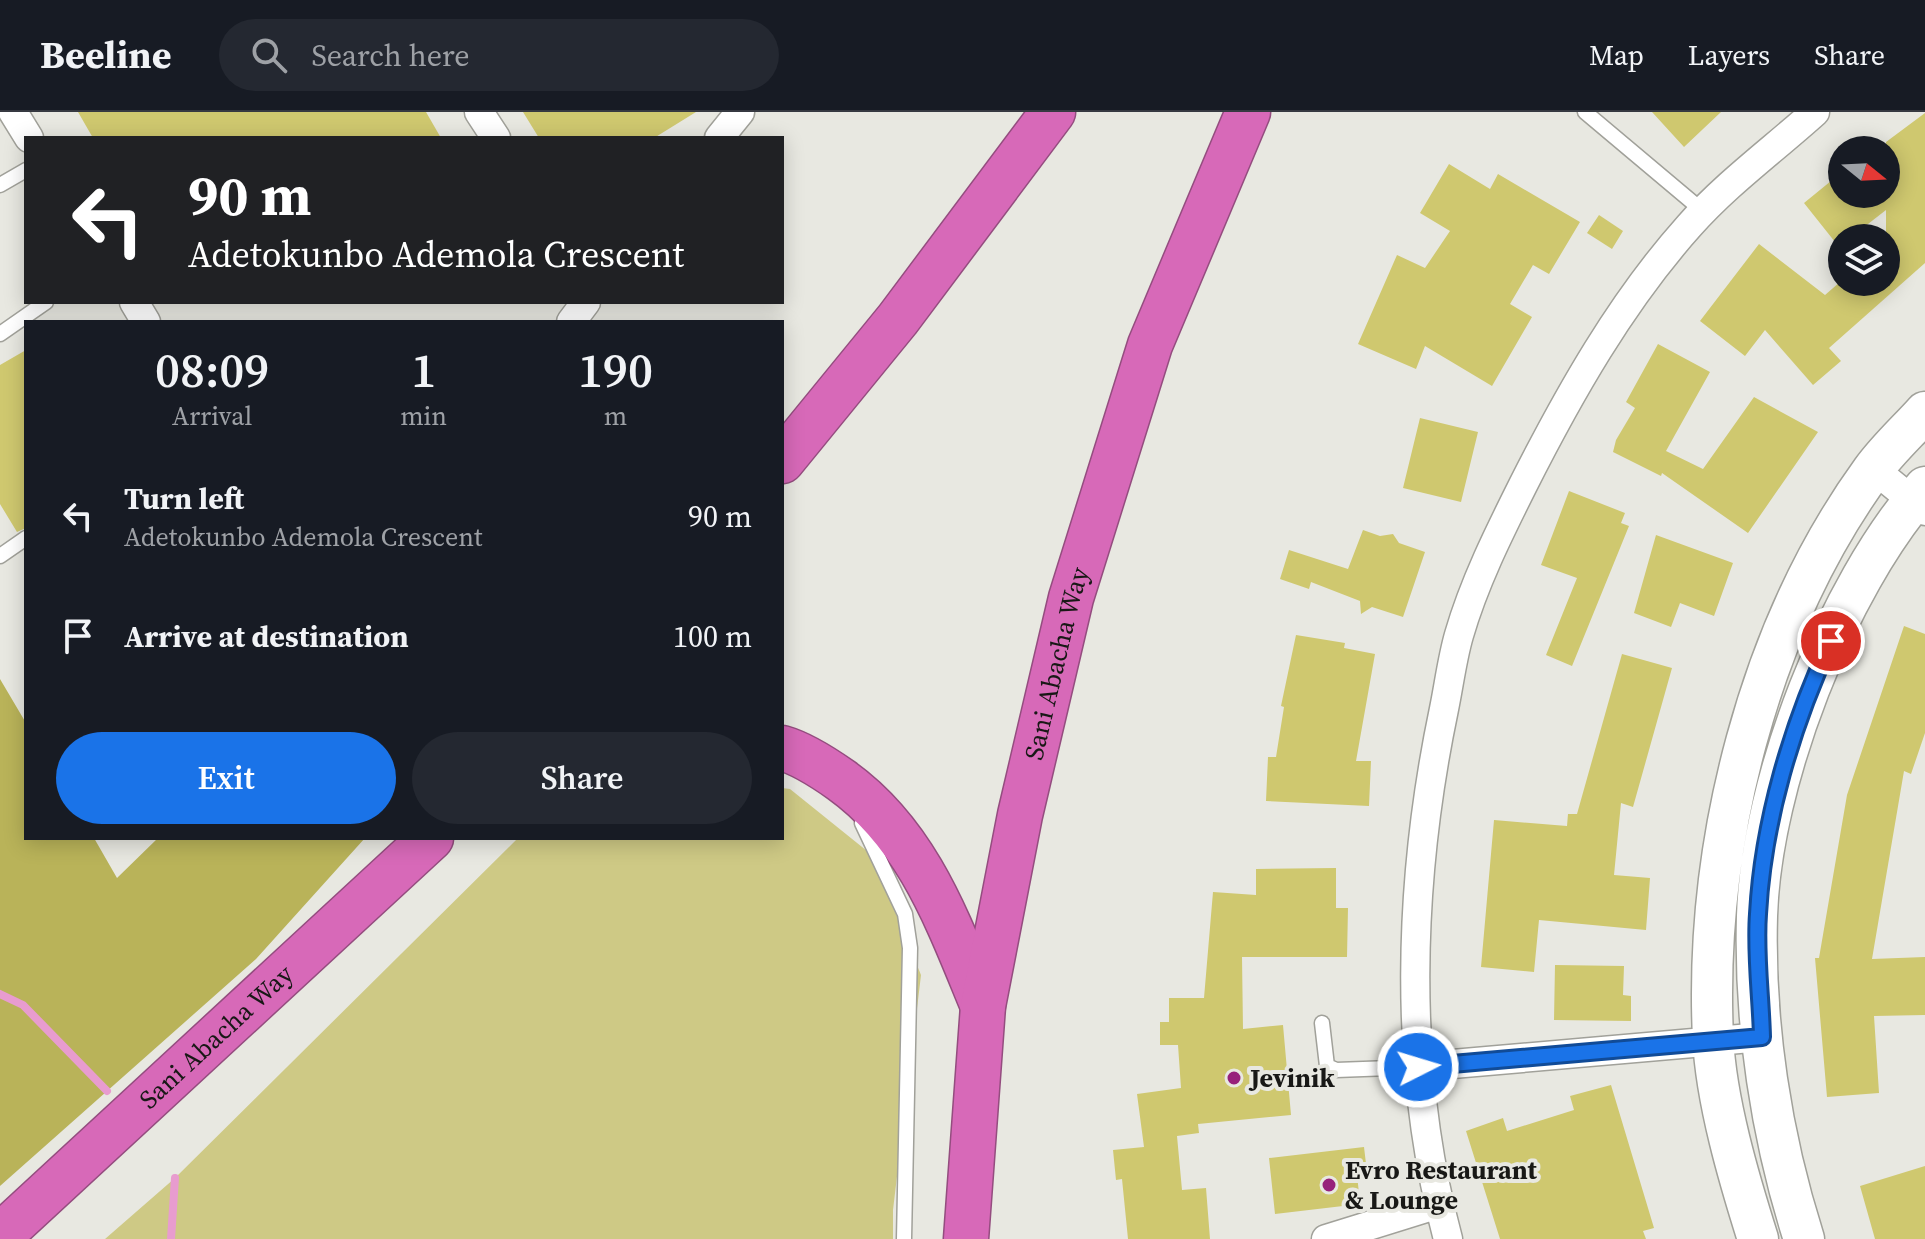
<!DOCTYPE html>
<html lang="en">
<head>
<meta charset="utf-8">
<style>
	:root { --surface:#171b24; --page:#242831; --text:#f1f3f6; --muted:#9ea1a6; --line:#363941; --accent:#1a73e8 }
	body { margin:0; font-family:"Source Serif 4",serif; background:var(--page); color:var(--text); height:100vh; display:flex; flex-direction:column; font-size:30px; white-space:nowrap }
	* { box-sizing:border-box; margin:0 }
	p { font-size:26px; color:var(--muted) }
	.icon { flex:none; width:44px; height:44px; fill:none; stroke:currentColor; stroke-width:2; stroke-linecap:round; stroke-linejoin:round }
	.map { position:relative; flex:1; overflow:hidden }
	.side { position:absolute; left:24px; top:208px; width:760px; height:520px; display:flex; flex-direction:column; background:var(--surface); border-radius:0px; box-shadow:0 4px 20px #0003 }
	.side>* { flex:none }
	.guide { position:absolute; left:24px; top:24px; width:760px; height:168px; border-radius:0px; box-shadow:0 4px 20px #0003; background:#202124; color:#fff; overflow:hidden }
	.needle { width:52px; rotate:108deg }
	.controls { position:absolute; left:1828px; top:24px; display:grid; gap:16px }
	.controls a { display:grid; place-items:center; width:72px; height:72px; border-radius:50%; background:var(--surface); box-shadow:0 4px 20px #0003; font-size:40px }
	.pin { position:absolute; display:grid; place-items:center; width:68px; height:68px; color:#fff; margin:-34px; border:4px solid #fff; border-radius:50%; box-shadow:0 2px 8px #0007 }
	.me { position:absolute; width:88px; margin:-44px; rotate:85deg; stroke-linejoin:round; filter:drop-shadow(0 0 6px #0008) }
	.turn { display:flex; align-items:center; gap:28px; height:168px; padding:0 32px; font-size:36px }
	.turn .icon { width:104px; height:104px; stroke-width:2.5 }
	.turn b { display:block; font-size:56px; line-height:68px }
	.eta { display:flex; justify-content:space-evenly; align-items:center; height:136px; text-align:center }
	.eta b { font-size:48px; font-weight:600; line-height:56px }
	.action { display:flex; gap:16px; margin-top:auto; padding:16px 32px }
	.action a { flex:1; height:92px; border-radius:48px; background:var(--accent); color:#fff; font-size:32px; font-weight:600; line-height:92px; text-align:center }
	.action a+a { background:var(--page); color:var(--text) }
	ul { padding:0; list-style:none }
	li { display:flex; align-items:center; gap:24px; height:120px; padding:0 32px }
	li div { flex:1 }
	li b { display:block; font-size:30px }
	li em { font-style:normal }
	header { display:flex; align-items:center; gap:48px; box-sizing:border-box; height:112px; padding:0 40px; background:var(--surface); border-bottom:2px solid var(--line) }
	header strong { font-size:38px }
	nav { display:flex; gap:44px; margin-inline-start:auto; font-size:28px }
	.search { width:560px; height:72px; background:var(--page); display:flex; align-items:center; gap:20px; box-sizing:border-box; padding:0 28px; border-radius:44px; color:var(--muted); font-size:30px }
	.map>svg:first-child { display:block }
	.green { fill:#cec985 }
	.forest { fill:#b9b359 }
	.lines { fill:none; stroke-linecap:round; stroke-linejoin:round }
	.stream { stroke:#e89ccf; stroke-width:8 }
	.building { fill:#cfc86f }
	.service-casing { stroke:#a1a19a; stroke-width:17 }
	.minor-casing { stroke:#a1a19a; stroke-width:31 }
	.secondary-casing { stroke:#a1a19a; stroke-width:43 }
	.motorway-casing { stroke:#944d7f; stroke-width:47 }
	.service { stroke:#fff; stroke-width:14 }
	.minor { stroke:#fff; stroke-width:28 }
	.secondary { stroke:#fff; stroke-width:40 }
	.motorway { stroke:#d769b8; stroke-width:44 }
	.route-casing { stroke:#114b97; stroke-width:20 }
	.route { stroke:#1a73e8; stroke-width:14 }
	.poi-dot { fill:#97207b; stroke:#e8e8e1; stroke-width:3 }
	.labels { text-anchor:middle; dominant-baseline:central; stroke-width:8; stroke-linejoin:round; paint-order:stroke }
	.street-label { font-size:26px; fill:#181816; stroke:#e8e8e1 }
	.poi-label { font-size:26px; font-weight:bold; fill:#181816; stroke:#e8e8e1; text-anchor:start }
</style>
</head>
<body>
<header>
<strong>Beeline</strong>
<div class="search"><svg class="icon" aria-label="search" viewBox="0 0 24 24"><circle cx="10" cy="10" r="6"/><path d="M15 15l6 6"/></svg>Search here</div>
<nav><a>Map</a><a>Layers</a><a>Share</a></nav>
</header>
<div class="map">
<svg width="1925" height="1127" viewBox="0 0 1925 1127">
	<rect width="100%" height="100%" fill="#e8e8e1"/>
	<path class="green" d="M782,676L790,677L872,743L921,863L893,1098V1127H105L175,1066L518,726H782Z"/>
	<path class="forest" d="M0,567L26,611V726H94L117,766L158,726H365L256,847L0,1074Z"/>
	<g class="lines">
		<path class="stream" d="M0,882L23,893L107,979
			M171,1127L175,1066"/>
	</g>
	<path class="building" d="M78,0H426L441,26H93Z
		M523,0H696L654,26H539Z
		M1652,0H1721L1684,35Z
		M1925,1V151L1829,236L1841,249L1813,273L1765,218L1745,244L1700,209L1759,132L1825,183L1840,170H1886V98L1850,126H1842L1839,135L1804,91L1842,60V82H1886V30Z
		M1449,52L1490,77L1498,62L1580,110L1549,162L1533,153L1510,192L1532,205L1492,274L1425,234L1416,257L1358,232L1397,143L1425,156L1450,119L1420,101Z
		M1599,103L1623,119L1612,137L1587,121Z
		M1658,232L1710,260L1666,339L1703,357L1754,285L1818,320L1748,421L1662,361L1661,364L1613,340L1616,328L1635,296L1626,290Z
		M26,238V416L17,420L0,392V253Z
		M1420,306L1478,320L1461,390L1403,376Z
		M1569,379L1625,401L1621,411L1629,414L1572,554L1546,543L1577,466L1541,453Z
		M1363,418L1380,424L1393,422L1399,431L1425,440L1403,505L1372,495L1361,502L1360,489L1311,470L1309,477L1280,467L1289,438L1348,457Z
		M1656,423L1733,451L1714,504L1680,491L1671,515L1634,501Z
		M1904,514L1925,522V621L1911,662L1904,659L1872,847L1925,845V903L1874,904L1879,981L1827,985L1815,846H1819L1847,683Z
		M1296,523L1345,531L1344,536L1375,542L1356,649H1371L1369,694L1266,689L1268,645H1276L1284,595L1281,594Z
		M1622,542L1672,556L1633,695L1621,691L1614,763L1650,766L1646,818L1539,808L1534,860L1481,855L1494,708L1567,714L1568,702H1577Z
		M1336,756V796H1348L1347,845H1242L1243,917L1283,913L1291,1003L1198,1012L1199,1021L1177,1024L1182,1078L1206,1076L1210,1127H1128L1122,1067L1116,1068L1113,1038L1144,1035L1137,982L1181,976L1178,933H1160V910H1169V886H1204L1213,780L1256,783V757Z
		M1555,853L1624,854L1623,883L1631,884V909L1554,908Z
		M1611,973L1654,1116L1643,1119L1646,1127H1500L1466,1019L1503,1006L1507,1019L1574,998L1570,984Z
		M1364,1035L1367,1060L1357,1062L1360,1092L1275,1102L1269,1046Z
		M1925,1054V1127H1875L1860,1074Z"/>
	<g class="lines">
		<defs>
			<path id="service" d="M1585,0L1704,100
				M0,73L26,58
				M0,222L46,190
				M0,444L26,426
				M862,711L905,802L910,836L904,1127
				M1322,911L1327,954L1336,958L1418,955"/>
			<path id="minor" d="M13,0L29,26
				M479,0L496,26
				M719,26L740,0
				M134,190L146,210
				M571,210L586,190
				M1874,357L1925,399
				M1418,955L1762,925
				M1326,1127L1439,1092
				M1448,1127C1402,956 1408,769 1444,597C1449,573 1452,547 1459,523C1474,471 1499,421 1523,373C1569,282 1621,190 1689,114C1726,72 1774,37 1815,0"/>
			<path id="secondary" d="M1758,1127C1739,1067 1716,989 1713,926C1704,733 1758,516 1872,359C1887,338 1908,319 1925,300
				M1804,1127C1771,1024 1754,912 1757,804C1761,670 1836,476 1925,375"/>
			<g id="motorway">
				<path d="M782,349L898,207L1053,0"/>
				<path d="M782,636C803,642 824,656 841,668C918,723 948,810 983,894"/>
				<path id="s1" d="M0,1124L431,726"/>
				<path id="s2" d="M966,1127L983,894L1020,703L1071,486L1150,233L1248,0"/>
			</g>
		</defs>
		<use href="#service" class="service-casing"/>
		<use href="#minor" class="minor-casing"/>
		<use href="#secondary" class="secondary-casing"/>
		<use href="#motorway" class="motorway-casing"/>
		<use href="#service" class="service"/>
		<use href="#minor" class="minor"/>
		<use href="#secondary" class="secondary"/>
		<use href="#motorway" class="motorway"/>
	</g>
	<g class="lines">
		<defs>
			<path id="route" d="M1418,955L1762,925C1761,884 1755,842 1758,802C1763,709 1792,613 1831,529"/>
		</defs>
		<use href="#route" class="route-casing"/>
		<use href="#route" class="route"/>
	</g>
	<g class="poi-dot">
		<circle cx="1234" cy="966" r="8"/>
		<circle cx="1329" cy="1073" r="8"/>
	</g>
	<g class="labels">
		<g class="street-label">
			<text stroke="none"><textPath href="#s2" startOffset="584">Sani Abacha Way</textPath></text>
			<text stroke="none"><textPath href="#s1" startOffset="294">Sani Abacha Way</textPath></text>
		</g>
		<g class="poi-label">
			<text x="1250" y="966">Jevinik</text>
			<text x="1345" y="1058">Evro Restaurant<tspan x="1345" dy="30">&amp; Lounge</tspan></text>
		</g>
	</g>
</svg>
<div class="controls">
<a><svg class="needle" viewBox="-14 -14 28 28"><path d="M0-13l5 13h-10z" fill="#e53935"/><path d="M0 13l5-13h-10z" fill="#9ea1a6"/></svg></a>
<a><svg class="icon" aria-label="layers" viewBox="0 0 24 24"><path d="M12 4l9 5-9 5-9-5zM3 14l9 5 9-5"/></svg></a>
</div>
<div class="pin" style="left:1831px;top:529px;background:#d93025"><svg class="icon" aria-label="arrive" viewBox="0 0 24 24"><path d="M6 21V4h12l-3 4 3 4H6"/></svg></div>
<svg class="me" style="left:1418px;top:955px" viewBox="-20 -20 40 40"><circle r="17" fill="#1a73e8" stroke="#fff" stroke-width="3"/><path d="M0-11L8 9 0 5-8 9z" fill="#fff"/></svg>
<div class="guide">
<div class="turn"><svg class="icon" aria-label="left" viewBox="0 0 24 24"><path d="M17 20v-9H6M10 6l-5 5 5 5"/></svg><div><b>90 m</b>Adetokunbo Ademola Crescent</div></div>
</div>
<section class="side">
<div class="eta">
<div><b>08:09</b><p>Arrival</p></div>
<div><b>1</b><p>min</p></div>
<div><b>190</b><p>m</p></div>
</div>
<ul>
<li><svg class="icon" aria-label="left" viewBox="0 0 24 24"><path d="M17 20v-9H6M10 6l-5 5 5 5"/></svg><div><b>Turn left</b><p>Adetokunbo Ademola Crescent</p></div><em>90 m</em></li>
<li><svg class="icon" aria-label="arrive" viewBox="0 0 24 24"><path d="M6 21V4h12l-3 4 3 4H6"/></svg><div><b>Arrive at destination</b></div><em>100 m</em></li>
</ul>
<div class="action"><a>Exit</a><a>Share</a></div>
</section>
</div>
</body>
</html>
